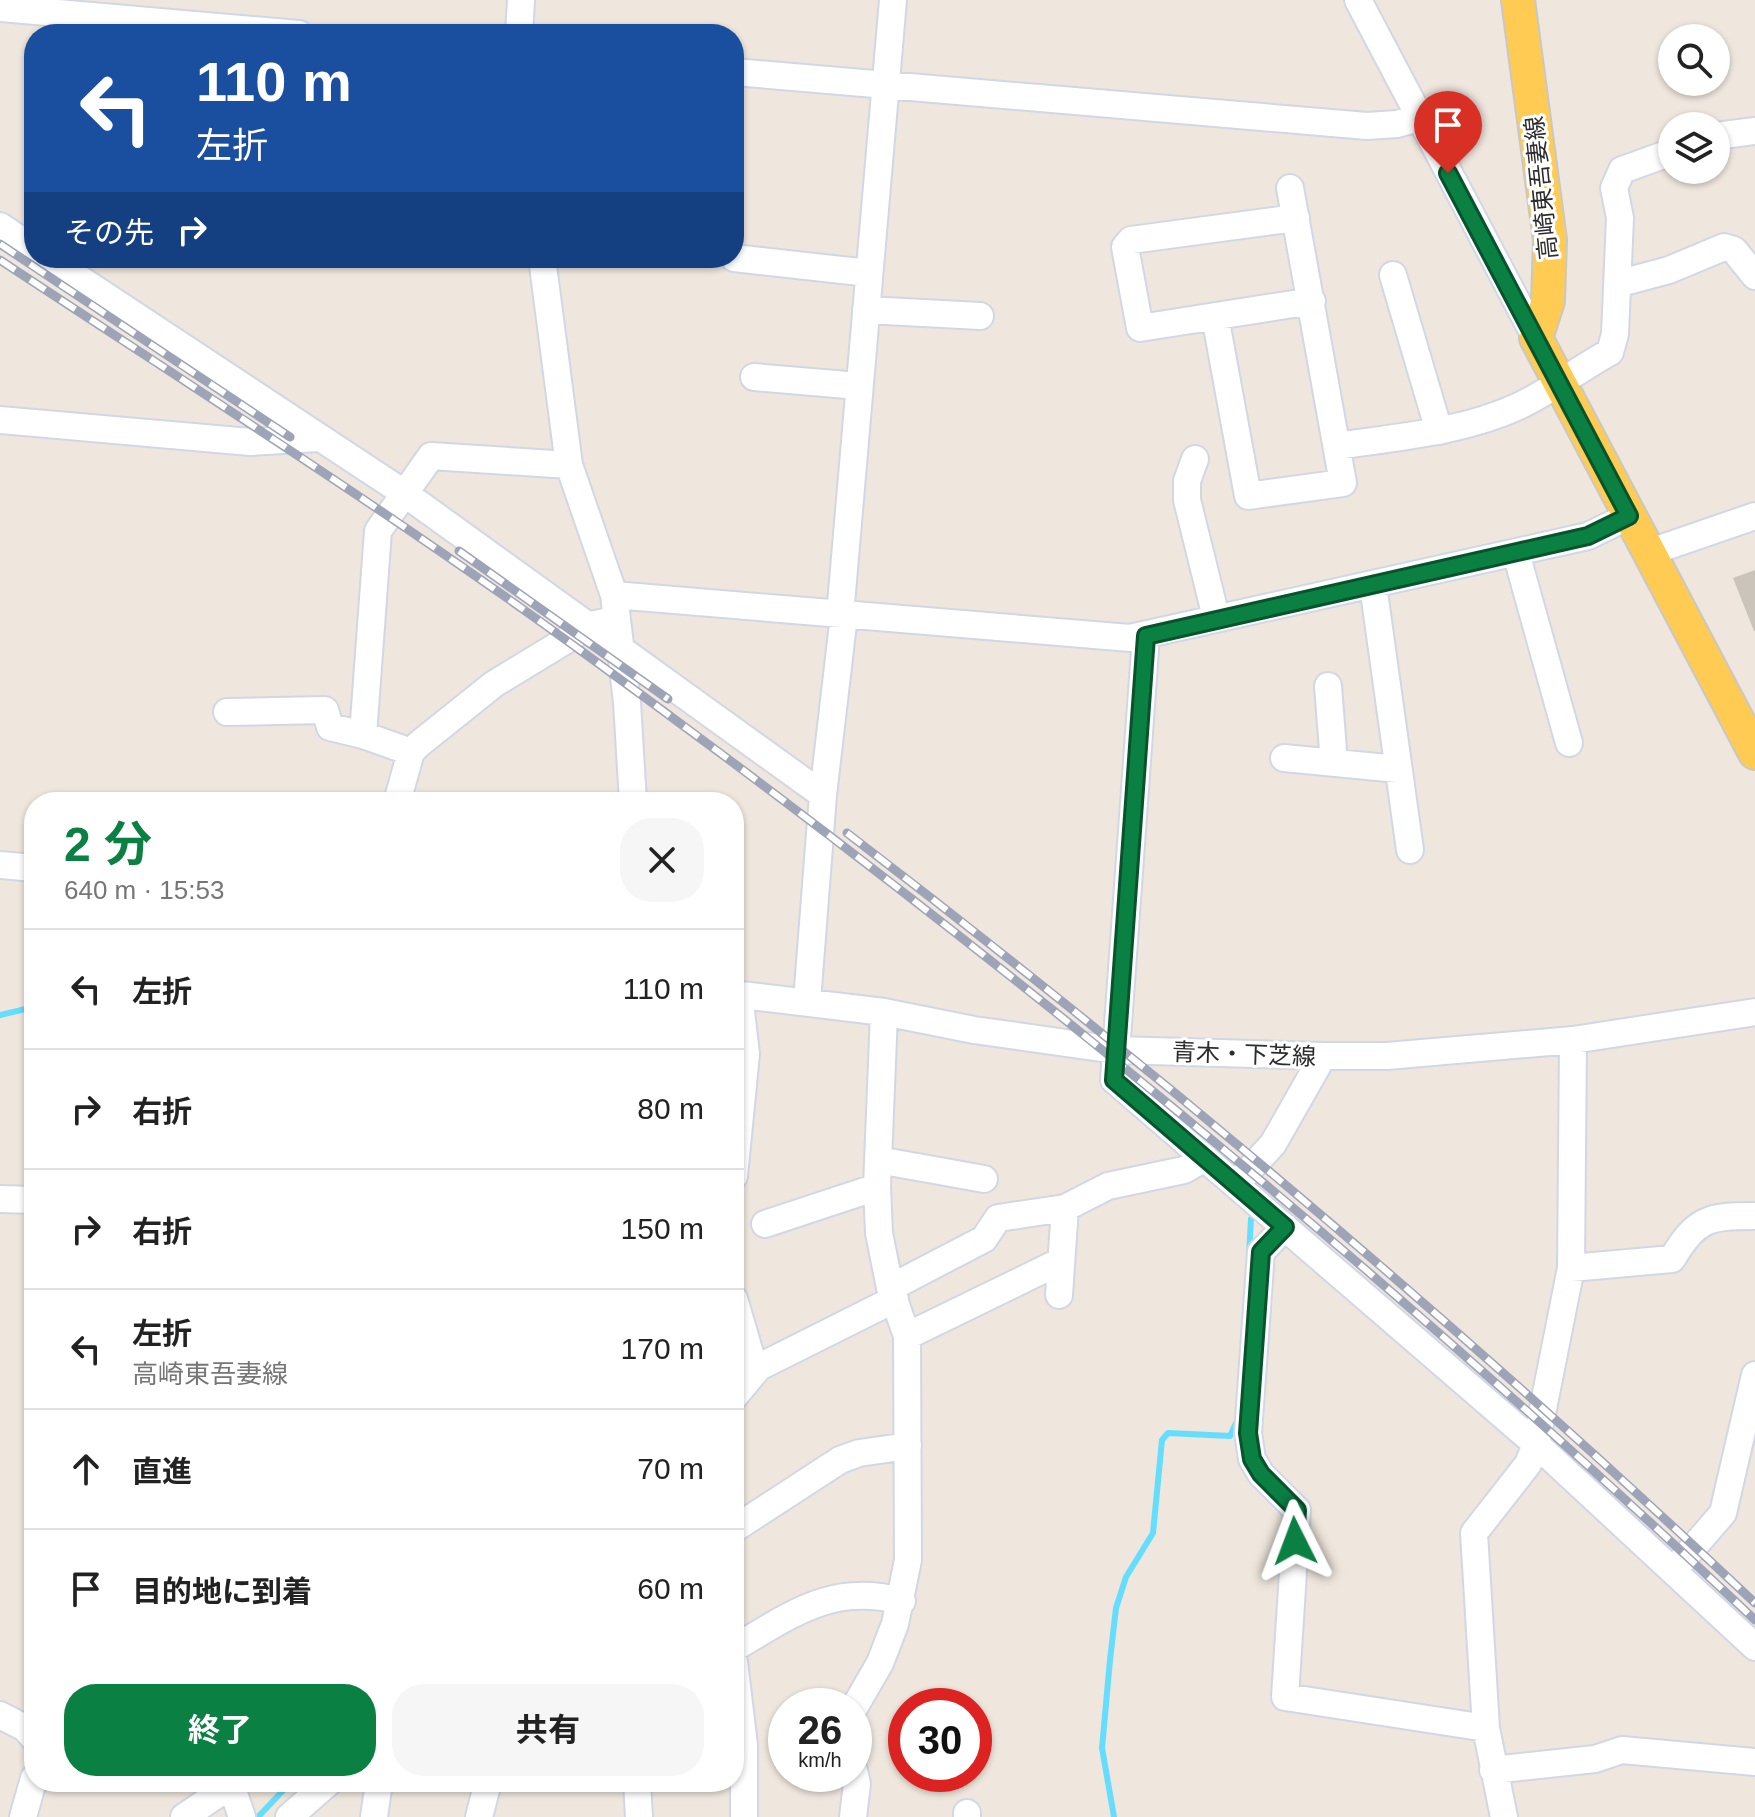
<!DOCTYPE html>
<html lang="ja">
<head>
<meta charset="utf-8">
<style>
	:root { --surface:#fff; --page:#f6f6f6; --text:#222; --muted:#767676; --line:#e0e0e0; --accent:#0b8043 }
	body { margin:0; font-family:Arial,"Noto Sans JP",sans-serif; background:var(--page); color:var(--text); height:100vh; display:flex; flex-direction:column; font-size:30px; white-space:nowrap }
	* { box-sizing:border-box; margin:0 }
	p { font-size:26px; color:var(--muted) }
	.icon { flex:none; width:44px; height:44px; fill:none; stroke:currentColor; stroke-width:2; stroke-linecap:round; stroke-linejoin:round }
	.map { position:relative; flex:1; overflow:hidden }
	.details { position:absolute; left:24px; top:792px; width:720px; height:1000px; display:flex; flex-direction:column; background:var(--surface); border-radius:32px; box-shadow:0 2px 6px #0004 }
	.details>* { flex:none }
	.guide { position:absolute; left:24px; top:24px; width:720px; height:244px; border-radius:32px; box-shadow:0 2px 6px #0004; background:#1a4fa0; color:#fff; overflow:hidden }
	.buttons { position:absolute; left:1658px; top:24px; display:grid; gap:16px }
	.buttons a { display:grid; place-items:center; width:72px; height:72px; border-radius:50%; background:var(--surface); box-shadow:0 2px 6px #0004; font-size:40px }
	.speed { position:absolute; left:768px; top:1688px; display:flex; gap:16px; font-size:40px; font-weight:700; text-align:center }
	.speed>* { display:grid; place-content:center; width:104px; height:104px; border-radius:50%; background:var(--surface); box-shadow:0 2px 6px #0004; line-height:1 }
	.speed small { font-size:20px; font-weight:400 }
	.speed .limit { border:12px solid #d22; background:#fff; color:#111 }
	.pin { position:absolute; display:grid; place-items:center; width:68px; height:68px; color:#fff; margin:-82px -34px; border-radius:50% 50% 50% 0; rotate:-45deg; box-shadow:0 0 8px #0007 }
	.pin .icon { rotate:45deg }
	.me { position:absolute; width:88px; margin:-44px; rotate:357deg; stroke-linejoin:round; filter:drop-shadow(0 0 6px #0008) }
	.turn { display:flex; align-items:center; gap:28px; height:168px; padding:0 40px; font-size:36px }
	.turn .icon { width:104px; height:104px; stroke-width:2.5 }
	.turn b { display:block; font-size:56px; line-height:68px }
	.then { display:flex; align-items:center; height:76px; padding:0 40px; background:#0003; gap:16px; font-size:30px }
	.round { display:grid; place-items:center; flex:none; width:84px; height:84px; border-radius:32px; background:var(--page) }
	.head { display:flex; align-items:center; justify-content:space-between; height:136px; padding:0 40px }
	h1 { font-size:48px; font-weight:700; line-height:60px; color:var(--accent) }
	.cta { display:flex; gap:16px; margin-top:auto; padding:16px 40px }
	.cta a { flex:1; height:92px; border-radius:32px; background:var(--accent); color:#fff; font-size:32px; font-weight:700; line-height:92px; text-align:center }
	.cta a+a { background:var(--page); color:var(--text) }
	ul { padding:0; list-style:none }
	li { display:flex; align-items:center; gap:24px; height:120px; padding:0 40px; border-top:2px solid var(--line) }
	li div { flex:1 }
	li b { display:block; font-size:30px }
	li em { font-style:normal }
	.map>svg:first-child { display:block }
	.lines { fill:none; stroke-linecap:round; stroke-linejoin:round }
	.stream { stroke:#65ddfc; stroke-width:6 }
	.building { fill:#cac4bb }
	.minor-casing { stroke:#d2d7e6; stroke-width:30 }
	.major-casing { stroke:#c8c8c8; stroke-width:36 }
	.minor { stroke:#fff; stroke-width:26 }
	.major { stroke:#ffcb52; stroke-width:32 }
	.rail-casing { stroke:#9ea4b8; stroke-width:9 }
	.rail { stroke:#fff; stroke-width:6; stroke-dasharray:18; stroke-linecap:butt }
	.route-casing { stroke:#07532c; stroke-width:20 }
	.route { stroke:#0b8043; stroke-width:14 }
	.labels { text-anchor:middle; dominant-baseline:central; stroke-width:6; stroke-linejoin:round; paint-order:stroke }
	.street-label { font-size:24px; fill:#2c2c2c; stroke:#fff }
</style>
</head>
<body>
<div class="map">
<svg width="1755" height="1817" viewBox="0 0 1755 1817">
	<rect width="100%" height="100%" fill="#efe6dd"/>
	<g class="lines">
		<path class="stream" d="M0,1015L34,1007
			M1249,1256L1251,1219
			M258,1817L291,1782
			M1114,1817L1102,1748L1110,1660L1116,1608L1126,1577L1153,1533L1162,1440L1168,1433L1230,1436L1236,1423"/>
	</g>
	<path class="building" d="M1755,570V631H1754L1733,578Z"/>
	<g class="lines">
		<defs>
			<path id="minor" d="M1358,0L1536,338
				M0,8L299,34
				M519,34L521,0
				M734,72L1367,126L1397,124L1418,118
				M1716,136L1755,131
				M1296,218L1131,240L1125,247L1140,328L1312,301
				M0,226L34,249
				M48,258L404,493L823,795
				M542,258L569,465L614,595L627,702L633,802
				M734,258L869,273
				M1393,275L1439,431
				M1617,284L1669,270L1724,247L1734,250L1755,276
				M866,310L980,316
				M1215,316L1248,496L1343,483L1290,188
				M754,377L859,386
				M0,420L250,442L318,438
				M1337,446C1398,437 1463,432 1519,406C1551,391 1579,369 1610,352L1615,334L1620,218L1614,188L1622,170L1672,152
				M1195,459L1187,481V500L1216,617
				M1516,553L1569,743
				M1650,555L1662,548L1755,516
				M1373,585L1410,850
				M614,595L1130,638L1588,536L1629,516
				M1146,636L1114,1080L1536,1444L1755,1647
				M1328,686L1334,763
				M227,712L325,710L330,727L363,735
				M411,752L363,735L378,531L431,456L569,465
				M1284,758L1398,769
				M397,802L411,752L419,744L494,684L591,625L605,622
				M0,865L34,868
				M734,994L884,1012L974,1030L1115,1050L1323,1056H1387L1573,1040L1755,1012
				M807,1001L823,795L844,615L841,604L893,0
				M878,1160L984,1179
				M734,1176L746,1054L739,994
				M1236,1184L1273,1144L1323,1056
				M0,1199L34,1200
				M765,1224L877,1187
				M1285,1227L1261,1252L1248,1433L1252,1459L1261,1474L1297,1510L1285,1697L1486,1728
				M1571,1268L1672,1259C1697,1218 1708,1216 1755,1216
				M890,1288L984,1239L998,1218L1065,1208L1108,1186L1184,1170L1205,1158
				M1059,1295L1065,1208
				M734,1299L752,1360L759,1367
				M907,1336L1061,1261
				M734,1397L759,1367L895,1299
				M734,1529L840,1460L859,1453L908,1446
				M1673,1571L1723,1513L1755,1375
				M734,1648C793,1614 831,1583 902,1601
				M734,1662L744,1745V1817
				M854,1708L880,1663L895,1624L908,1560L907,1336L890,1288L879,1233L877,1187L884,1012
				M0,1715L25,1728L34,1738
				M1493,1770L1595,1759L1622,1750L1755,1762
				M637,1782L639,1817
				M23,1817L34,1778
				M184,1817L231,1785L242,1817
				M289,1817L329,1782
				M374,1817L379,1782
				M479,1817L488,1782
				M853,1817L857,1784L854,1771
				M967,1817V1813
				M1504,1817L1486,1728L1474,1533L1528,1464L1536,1444L1571,1268L1573,1040"/>
			<path id="major" d="M1518,0L1550,240L1548,301L1536,338L1755,753"/>
		</defs>
		<use href="#minor" class="minor-casing"/>
		<use href="#major" class="major-casing"/>
		<use href="#minor" class="minor"/>
		<use href="#major" class="major"/>
		<defs>
			<path id="rail" d="M0,244L290,437
				M0,260C196,389 394,515 584,653C994,950 1387,1273 1755,1620
				M459,551L668,699
				M847,833C1162,1074 1466,1331 1755,1603"/>
		</defs>
		<use href="#rail" class="rail-casing"/>
		<use href="#rail" class="rail"/>
	</g>
	<g class="lines">
		<defs>
			<path id="route" d="M1295,1541L1297,1510L1261,1474L1252,1459L1248,1433L1261,1252L1285,1227L1114,1080L1146,636L1588,536L1629,516L1448,173"/>
		</defs>
		<use href="#route" class="route-casing"/>
		<use href="#route" class="route"/>
	</g>
	<g class="labels">
		<g class="street-label">
			<text transform="translate(1541 188) rotate(-96)">高崎東吾妻線</text>
			<text transform="translate(1244 1054) rotate(2)">青木・下芝線</text>
		</g>
	</g>
</svg>
<div class="buttons">
<a><svg class="icon" aria-label="search" viewBox="0 0 24 24"><circle cx="10" cy="10" r="6"/><path d="M15 15l6 6"/></svg></a>
<a><svg class="icon" aria-label="layers" viewBox="0 0 24 24"><path d="M12 4l9 5-9 5-9-5zM3 14l9 5 9-5"/></svg></a>
</div>
<div class="speed"><div>26<small>km/h</small></div><div class="limit">30</div></div>
<div class="pin" style="left:1448px;top:173px;background:#d93025"><svg class="icon" aria-label="arrive" viewBox="0 0 24 24"><path d="M6 21V4h12l-3 4 3 4H6"/></svg></div>
<svg class="me" style="left:1295px;top:1541px" viewBox="-20 -20 40 40"><path d="M0-17L14 15 0 8-14 15z" fill="#0b8043" stroke="#fff" stroke-width="4"/></svg>
<div class="guide">
<div class="turn"><svg class="icon" aria-label="left" viewBox="0 0 24 24"><path d="M17 20v-9H6M10 6l-5 5 5 5"/></svg><div><b>110 m</b>左折</div></div>
<div class="then">その先<svg class="icon" aria-label="right" viewBox="0 0 24 24"><path d="M7 20v-9h11M14 6l5 5-5 5"/></svg></div>
</div>
<section class="details">
<div class="head"><div><h1>2 分</h1><p>640 m · 15:53</p></div><a class="round"><svg class="icon" aria-label="close" viewBox="0 0 24 24"><path d="M6 6l12 12M18 6L6 18"/></svg></a></div>
<ul>
<li><svg class="icon" aria-label="left" viewBox="0 0 24 24"><path d="M17 20v-9H6M10 6l-5 5 5 5"/></svg><div><b>左折</b></div><em>110 m</em></li>
<li><svg class="icon" aria-label="right" viewBox="0 0 24 24"><path d="M7 20v-9h11M14 6l5 5-5 5"/></svg><div><b>右折</b></div><em>80 m</em></li>
<li><svg class="icon" aria-label="right" viewBox="0 0 24 24"><path d="M7 20v-9h11M14 6l5 5-5 5"/></svg><div><b>右折</b></div><em>150 m</em></li>
<li><svg class="icon" aria-label="left" viewBox="0 0 24 24"><path d="M17 20v-9H6M10 6l-5 5 5 5"/></svg><div><b>左折</b><p>高崎東吾妻線</p></div><em>170 m</em></li>
<li><svg class="icon" aria-label="ahead" viewBox="0 0 24 24"><path d="M12 20V5M6 11l6-6 6 6"/></svg><div><b>直進</b></div><em>70 m</em></li>
<li><svg class="icon" aria-label="arrive" viewBox="0 0 24 24"><path d="M6 21V4h12l-3 4 3 4H6"/></svg><div><b>目的地に到着</b></div><em>60 m</em></li>
</ul>
<div class="cta"><a>終了</a><a>共有</a></div>
</section>
</div>
</body>
</html>
